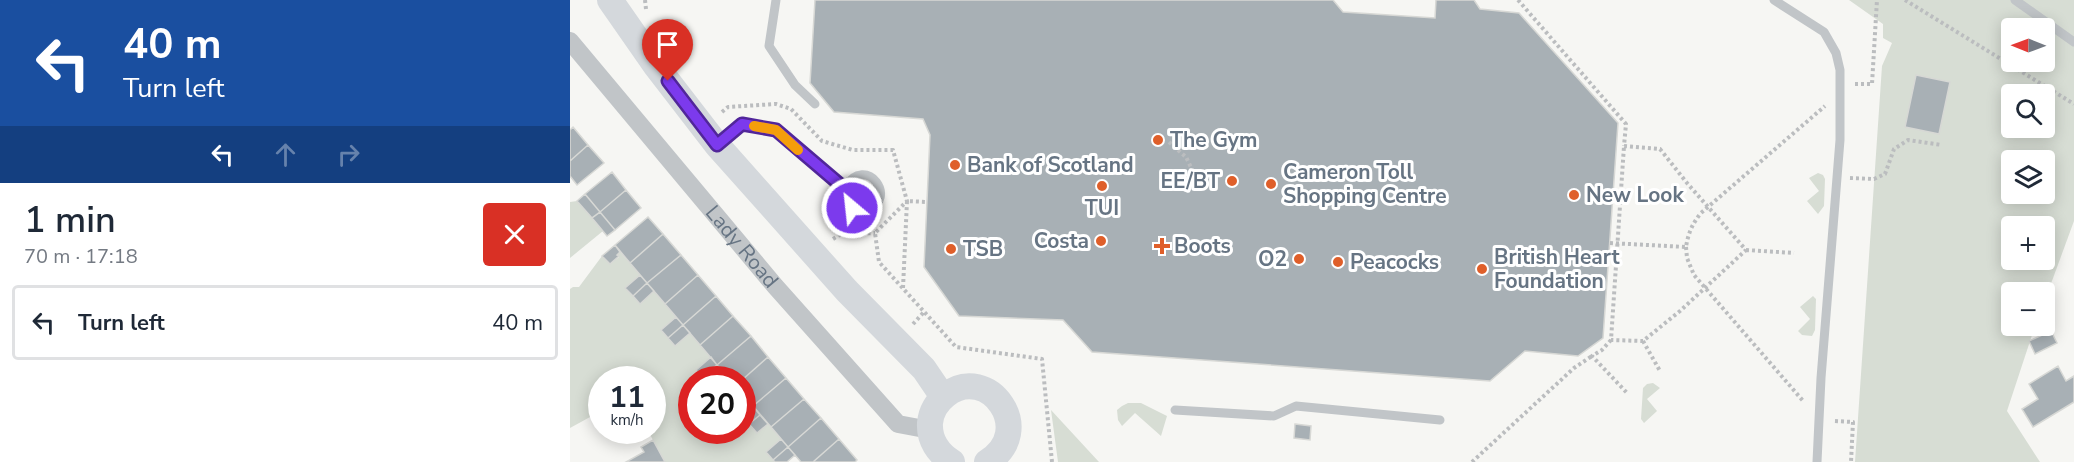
<!DOCTYPE html>
<html lang="en">
<head>
<meta charset="utf-8">
<style>
	:root { --surface:#fff; --page:#f6f6f7; --text:#1f2937; --muted:#747a83; --line:#e0e1e3 }
	body { margin:0; font-family:"Nunito Sans",sans-serif; background:var(--page); color:var(--text); height:100vh; display:flex; flex-direction:column; font-size:22px; white-space:nowrap }
	* { box-sizing:border-box; margin:0 }
	p { font-size:20px; color:var(--muted) }
	.icon { flex:none; width:33px; height:33px; fill:none; stroke:currentColor; stroke-width:2; stroke-linecap:round; stroke-linejoin:round }
	.map { position:relative; flex:1; overflow:hidden }
	.drawer { display:flex; flex-direction:column; background:var(--surface); width:570px }
	.drawer>* { flex:none }
	.hud { background:#1a4fa0; color:#fff; overflow:hidden }
	.needle { width:39px; rotate:271deg }
	.controls { position:absolute; left:1431px; top:18px; display:grid; gap:12px }
	.controls a { display:grid; place-items:center; width:54px; height:54px; border-radius:6px; background:var(--surface); box-shadow:0 3px 15px #0003; font-size:30px }
	.speed { position:absolute; left:18px; top:366px; display:flex; gap:12px; font-size:30px; font-weight:700; text-align:center }
	.speed>* { display:grid; place-content:center; width:78px; height:78px; border-radius:50%; background:var(--surface); box-shadow:0 3px 15px #0003; line-height:1 }
	.speed small { font-size:15px; font-weight:400 }
	.speed .limit { border:9px solid #d22; background:#fff; color:#111 }
	.pin { position:absolute; display:grid; place-items:center; width:51px; height:51px; color:#fff; margin:-62px -26px; border-radius:50% 50% 50% 0; rotate:-45deg; box-shadow:0 0 6px #0007 }
	.pin .icon { rotate:45deg }
	.me { position:absolute; width:66px; margin:-33px; rotate:332deg; stroke-linejoin:round; filter:drop-shadow(0 0 4px #0008) }
	.turn { display:flex; align-items:center; gap:21px; height:126px; padding:0 24px; font-size:27px }
	.turn .icon { width:78px; height:78px; stroke-width:2.5 }
	.turn b { display:block; font-size:42px; line-height:51px }
	.lanes { display:flex; align-items:center; height:57px; padding:0 24px; background:#0003; justify-content:center; gap:30px; direction:ltr }
	.lanes .off { opacity:.35 }
	.round { display:grid; place-items:center; flex:none; width:63px; height:63px; border-radius:6px; background:var(--page) }
	.head { display:flex; align-items:center; justify-content:space-between; height:102px; padding:0 24px }
	h1 { font-size:36px; font-weight:600; line-height:45px }
	ul { padding:0; list-style:none }
	li { display:flex; align-items:center; gap:18px; height:75px; margin:0 12px 9px; padding:0 12px; border:3px solid var(--line); border-radius:6px }
	li div { flex:1 }
	li b { display:block; font-size:22px }
	li em { font-style:normal }
	main { display:flex; flex:1; min-height:0 }
	.map>svg:first-child { display:block }
	.green { fill:#d7ddd4; fill-rule:evenodd }
	.building { fill:#a8b0b5; stroke:#d7d8d5; stroke-width:1.5 }
	.lines { fill:none; stroke-linecap:round; stroke-linejoin:round }
	.path { stroke:#bbbdbf; stroke-width:4; stroke-dasharray:3 3; stroke-linecap:butt }
	.lane { stroke:#c1c5c8; stroke-width:9 }
	.street { stroke:#c1c5c8; stroke-width:18 }
	.secondary { stroke:#d4d8dc; stroke-width:26 }
	.route-casing { stroke:#51269a; stroke-width:15 }
	.route { stroke:#7c3aed; stroke-width:10 }
	.slow { stroke:#f59e0b; stroke-width:10 }
	.poi-dot { fill:#df5f2a; stroke:#fff; stroke-width:2 }
	.labels { text-anchor:middle; dominant-baseline:central; stroke-width:6; stroke-linejoin:round; paint-order:stroke }
	.poi-label { font-size:21px; font-weight:bold; fill:#667483; stroke:#fff; text-anchor:start }
	.street-label { font-size:21px; fill:#667483; stroke:#fff }
</style>
</head>
<body>
<main>
<section class="drawer">
<div class="hud">
<div class="turn"><svg class="icon" aria-label="left" viewBox="0 0 24 24"><path d="M17 20v-9H6M10 6l-5 5 5 5"/></svg><div><b>40 m</b>Turn left</div></div>
<div class="lanes"><svg class="icon" aria-label="left" viewBox="0 0 24 24"><path d="M17 20v-9H6M10 6l-5 5 5 5"/></svg><svg class="icon off" aria-label="ahead" viewBox="0 0 24 24"><path d="M12 20V5M6 11l6-6 6 6"/></svg><svg class="icon off" aria-label="right" viewBox="0 0 24 24"><path d="M7 20v-9h11M14 6l5 5-5 5"/></svg></div>
</div>
<div class="head"><div><h1>1 min</h1><p>70 m · 17:18</p></div><a class="round" style="background:#d93025;color:#fff"><svg class="icon" aria-label="close" viewBox="0 0 24 24"><path d="M6 6l12 12M18 6L6 18"/></svg></a></div>
<ul>
<li><svg class="icon" aria-label="left" viewBox="0 0 24 24"><path d="M17 20v-9H6M10 6l-5 5 5 5"/></svg><div><b>Turn left</b></div><em>40 m</em></li>
</ul>
</section>
<div class="map">
<svg width="1504" height="462" viewBox="0 0 1504 462">
	<rect width="100%" height="100%" fill="#f6f6f3"/>
	<path class="green" d="M1279,0H1504V221L1475,300L1474,292H1442V326H1465L1437,411L1470,462H1285L1312,66L1322,43L1313,38V24ZM1442,28H1474V62H1442ZM1442,94H1474V128H1442ZM1442,160H1474V194H1442ZM1442,226H1474V260H1442Z
		M1248,173L1253,175L1255,179L1254,206L1248,214L1237,201L1249,191L1239,178Z
		M7,201L33,231L0,258V202Z
		M50,252L70,275L56,288L70,304L84,291L106,317L91,330L105,346L120,333L141,357L134,379L122,380V430H172L173,424L176,427L179,424L187,433L198,424L211,439L196,452L205,462H95L78,431L82,430V380H32L31,411L0,428V289L3,287H9L32,256L40,264L49,257L47,255Z
		M1243,296L1246,299L1245,330L1242,336L1232,335L1228,331L1240,319L1230,307Z
		M1083,383L1090,388L1077,399L1087,411L1074,423L1071,419L1073,388L1077,384Z
		M558,403H571L597,416L591,436L565,413L552,426L548,420L547,410L552,406Z
		M481,410L529,462H488Z"/>
	<path class="building" d="M245,0H763L773,12L865,18L866,0H904L910,9L949,13L1048,123L1033,338L1008,356L955,351L920,381L522,352L493,320L389,316L354,267L360,135L353,119L264,112L240,83Z
		M1346,75L1380,82L1369,134L1335,127Z
		M3,127L18,145L0,161V130Z
		M18,145L34,163L7,185L0,176V161Z
		M42,172L56,190L30,212L15,194Z
		M56,190L71,208L45,230L30,212Z
		M15,194L30,212L22,218L7,201Z
		M30,212L45,230L37,236L22,218Z
		M78,217L93,234L60,263L45,245Z
		M93,234L111,255L77,283L60,263Z
		M45,245L50,252L47,255L49,256L40,264L32,256Z
		M111,255L128,275L95,304L77,283Z
		M70,275L77,283L63,296L55,288Z
		M128,275L146,296L113,325L95,304Z
		M77,283L84,291L70,304L63,296Z
		M146,296L163,316L130,345L113,325Z
		M163,316L181,336L147,365L130,345Z
		M106,317L113,325L98,338L91,330Z
		M113,325L120,333L105,346L98,338Z
		M1481,331L1487,343L1465,354L1459,341Z
		M181,336L198,357L172,380H160L147,365Z
		M141,357L147,365L132,377L126,370Z
		M198,357L216,378L183,406L172,394V380Z
		M147,365L155,373L148,380H134L132,377Z
		M1488,366L1496,381L1504,376V402L1463,427L1452,409L1468,399L1459,384Z
		M216,378L234,399L201,427L183,406Z
		M176,398L183,406L172,415V401Z
		M234,399L251,418L218,447L201,427Z
		M183,406L190,415L175,427L172,424V415Z
		M190,415L198,424L187,433L179,424Z
		M251,418L269,439L243,462H231L218,447Z
		M725,424L741,426L740,440L724,438Z
		M211,439L218,447L203,460L196,452Z
		M269,439L287,460L285,462H243Z
		M83,440L95,462H56L74,452L71,447Z
		M218,447L225,455L217,462H205L203,460Z"/>
	<g class="lines">
		<path class="path" d="M75,0L76,9
			M948,0L1056,124L1054,146
			M1335,0L1504,104
			M1285,84H1302L1307,0
			M152,112L158,107L206,104L221,109L252,141L283,150H323L337,201L305,233L309,262L386,347L472,359L482,462
			M599,142L616,157L628,182
			M1054,146L1090,149L1117,183L1176,250L1110,311L1073,341L1041,340Z
			M1280,178L1304,179L1315,174L1324,149L1338,140L1372,145
			M263,239L271,234L305,233
			M1040,243L1116,247C1118,234 1122,224 1131,213L1255,106
			M1116,247L1117,258L1124,275L1234,402
			M1176,250L1224,253
			M333,288L337,201L357,202
			M343,324L354,312
			M1041,340L1032,350L1022,356L1058,394
			M1073,341L1090,371
			M1265,421L1283,422L1281,462
			M902,462L1004,368L1022,356"/>
		<path class="lane" d="M206,0L199,46L225,85L245,104
			M1204,0L1254,32L1266,53L1270,70V140L1251,378L1247,462
			M1445,0L1504,42
			M149,143L172,124L205,130L274,188C275,201 281,215 297,210C329,200 297,152 274,188
			M605,410L704,416L726,406L870,420"/>
		<path class="street" id="s1" d="M0,41L205,286L328,424L360,430"/>
		<path class="secondary" d="M40,0L86,66L147,145L277,291L354,369L373,397
			M382,462C368,453 359,440 360,423C361,412 367,402 376,395C418,362 468,431 417,462"/>
	</g>
	<g class="lines">
		<defs>
			<path id="route" d="M98,81L147,145L172,124L206,130L274,188L275,200L282,208"/>
		</defs>
		<use href="#route" class="route-casing"/>
		<use href="#route" class="route"/>
		<path class="slow" d="M184,126L206,130L228,150"/>
	</g>
	<g class="poi-dot">
		<circle cx="588" cy="140" r="6"/>
		<circle cx="385" cy="165" r="6"/>
		<circle cx="662" cy="181" r="6"/>
		<circle cx="701" cy="184" r="6"/>
		<circle cx="532" cy="186" r="6"/>
		<circle cx="1004" cy="195" r="6"/>
		<circle cx="531" cy="241" r="6"/>
		<path d="M589 237h6v6h6v6h-6v6h-6v-6h-6v-6h6z"/>
		<circle cx="381" cy="249" r="6"/>
		<circle cx="729" cy="259" r="6"/>
		<circle cx="768" cy="262" r="6"/>
		<circle cx="912" cy="269" r="6"/>
	</g>
	<g class="labels">
		<g class="poi-label">
			<text x="600" y="140">The Gym</text>
			<text x="397" y="165">Bank of Scotland</text>
			<text x="713" y="172">Cameron Toll<tspan x="713" dy="24">Shopping Centre</tspan></text>
			<text x="650" y="181" text-anchor="end">EE/BT</text>
			<text x="1016" y="195">New Look</text>
			<text x="532" y="208" text-anchor="middle">TUI</text>
			<text x="519" y="241" text-anchor="end">Costa</text>
			<text x="604" y="246">Boots</text>
			<text x="393" y="249">TSB</text>
			<text x="924" y="257">British Heart<tspan x="924" dy="24">Foundation</tspan></text>
			<text x="717" y="259" text-anchor="end">O2</text>
			<text x="780" y="262">Peacocks</text>
		</g>
		<g class="street-label">
			<text stroke="none"><textPath href="#s1" startOffset="268">Lady Road</textPath></text>
		</g>
	</g>
</svg>
<div class="controls">
<a><svg class="needle" viewBox="-14 -14 28 28"><path d="M0-13l5 13h-10z" fill="#e53935"/><path d="M0 13l5-13h-10z" fill="#747a83"/></svg></a>
<a><svg class="icon" aria-label="search" viewBox="0 0 24 24"><circle cx="10" cy="10" r="6"/><path d="M15 15l6 6"/></svg></a>
<a><svg class="icon" aria-label="layers" viewBox="0 0 24 24"><path d="M12 4l9 5-9 5-9-5zM3 14l9 5 9-5"/></svg></a>
<a>+</a>
<a>−</a>
</div>
<div class="speed"><div>11<small>km/h</small></div><div class="limit">20</div></div>
<div class="pin" style="left:98px;top:81px;background:#d93025"><svg class="icon" aria-label="arrive" viewBox="0 0 24 24"><path d="M6 21V4h12l-3 4 3 4H6"/></svg></div>
<svg class="me" style="left:282px;top:208px" viewBox="-20 -20 40 40"><circle r="17" fill="#7c3aed" stroke="#fff" stroke-width="3"/><path d="M0-11L8 9 0 5-8 9z" fill="#fff"/></svg>
</div>
</main>
</body>
</html>
